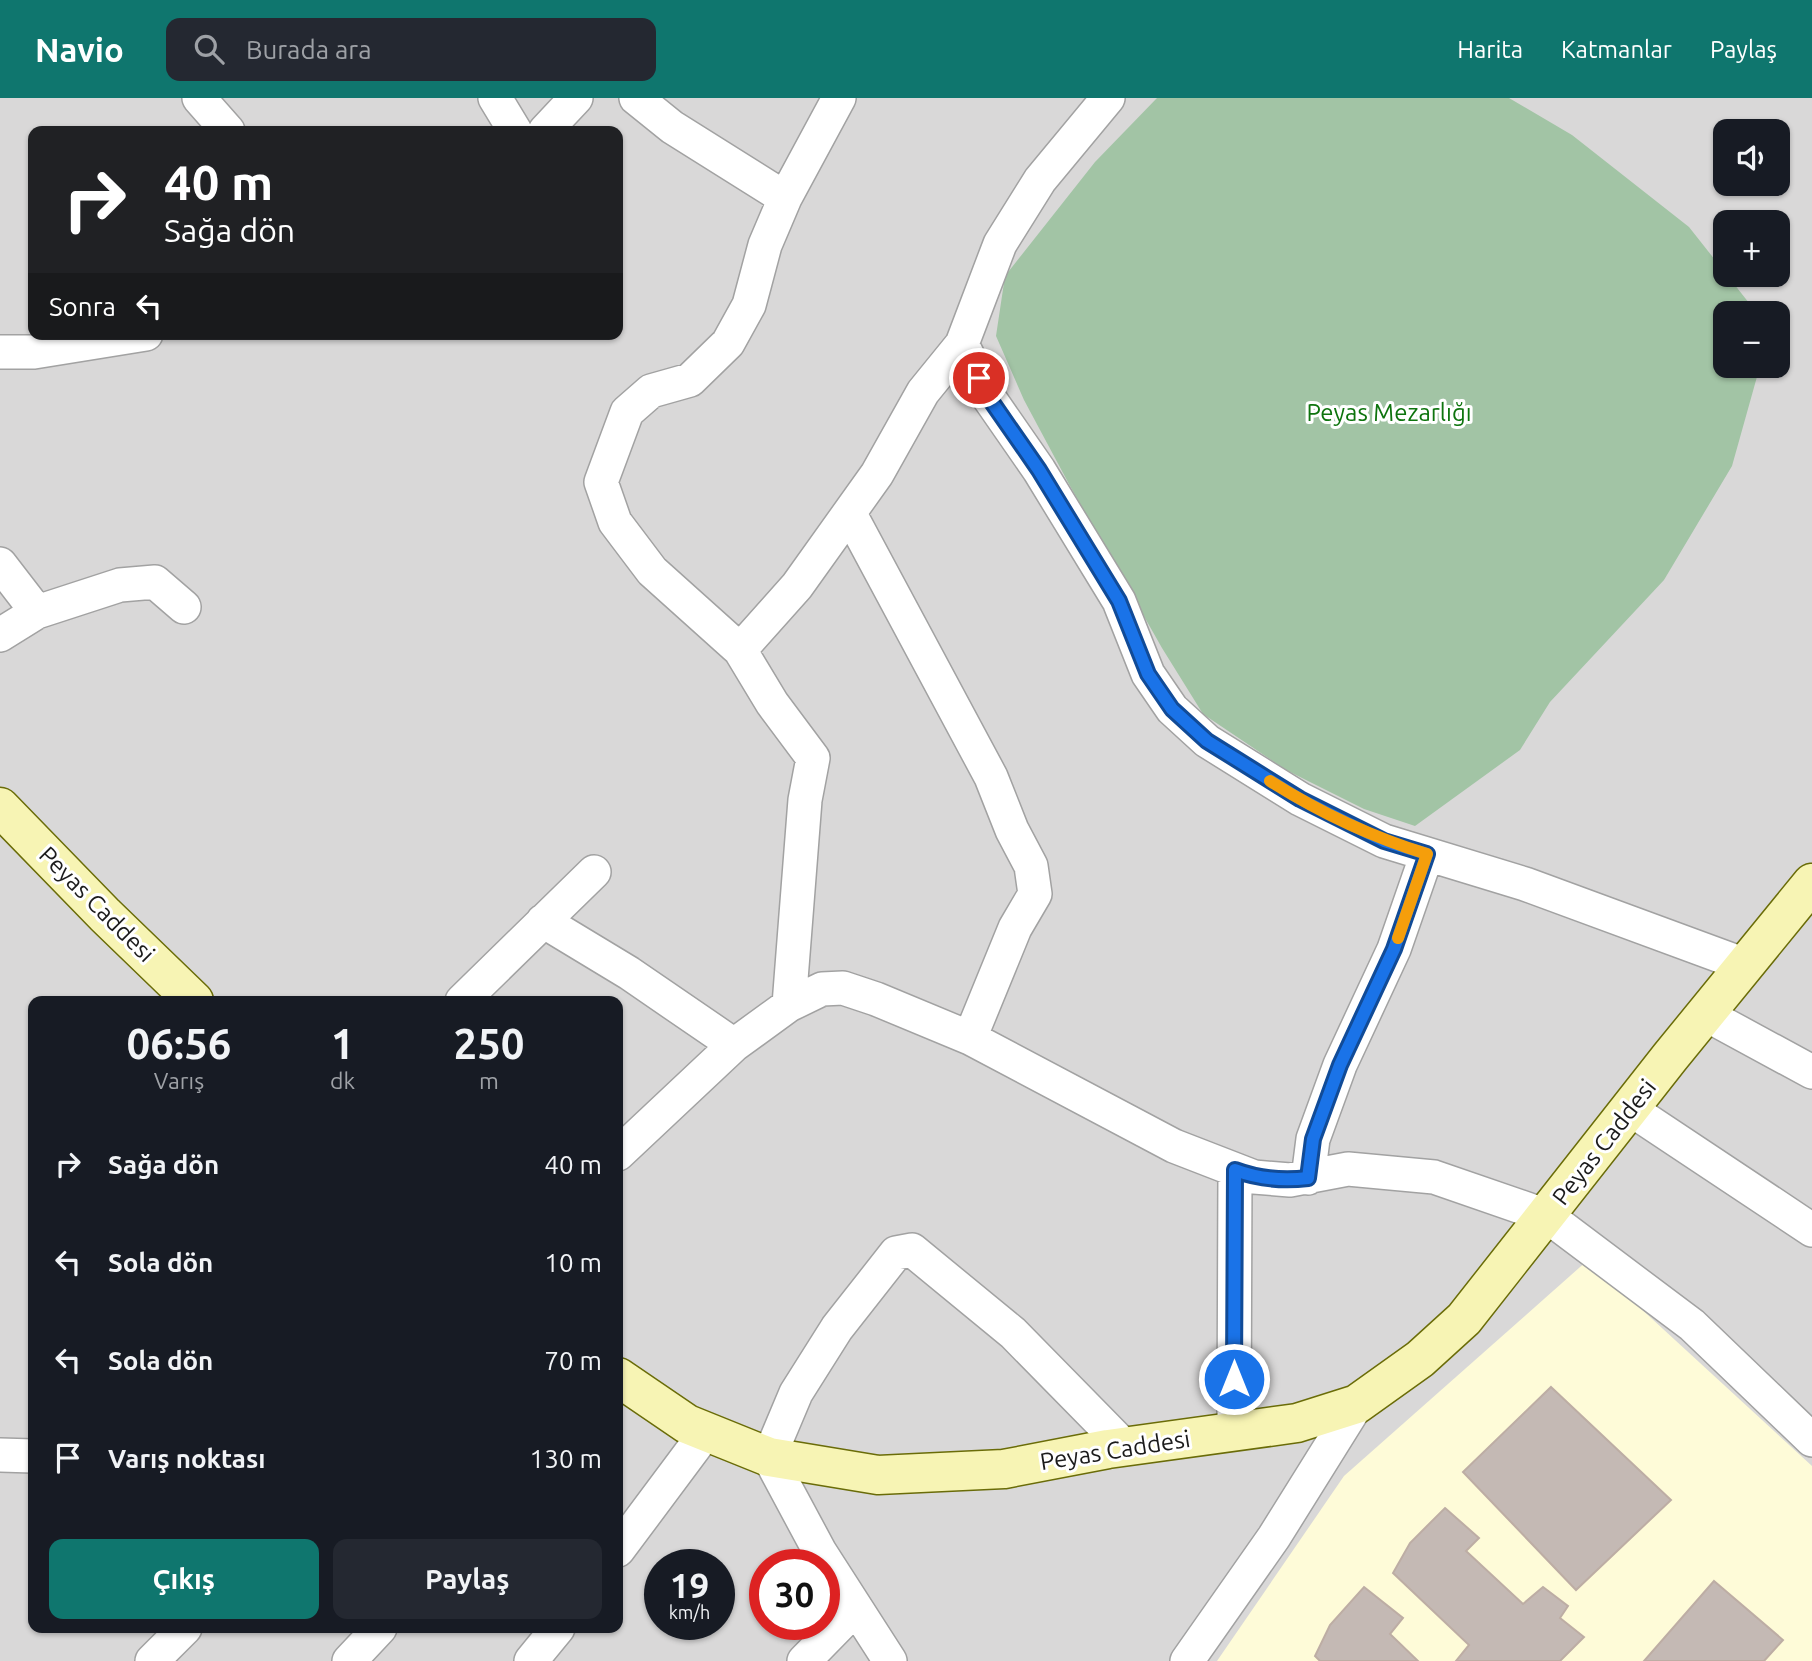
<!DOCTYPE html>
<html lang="tr">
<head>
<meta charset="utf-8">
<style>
	:root { --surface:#171b24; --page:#242831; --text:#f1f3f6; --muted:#9ea1a6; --accent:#0f766e }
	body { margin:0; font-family:Ubuntu,sans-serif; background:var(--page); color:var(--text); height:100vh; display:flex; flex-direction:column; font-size:26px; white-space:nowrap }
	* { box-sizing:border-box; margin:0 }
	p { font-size:23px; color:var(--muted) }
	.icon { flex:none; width:38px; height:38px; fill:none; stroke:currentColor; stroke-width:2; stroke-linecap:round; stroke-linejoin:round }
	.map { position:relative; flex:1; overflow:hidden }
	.panel { position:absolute; left:28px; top:898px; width:595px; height:637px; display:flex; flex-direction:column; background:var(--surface); border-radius:14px; box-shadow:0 2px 5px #0004 }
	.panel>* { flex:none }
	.guide { position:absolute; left:28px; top:28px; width:595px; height:214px; border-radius:14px; box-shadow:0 2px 5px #0004; background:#202124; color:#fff; overflow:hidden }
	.fabs { position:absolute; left:1713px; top:21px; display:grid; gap:14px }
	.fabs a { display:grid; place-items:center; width:77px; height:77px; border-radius:14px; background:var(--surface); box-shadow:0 2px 5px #0004; font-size:35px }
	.speed { position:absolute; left:644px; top:1451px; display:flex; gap:14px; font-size:35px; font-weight:700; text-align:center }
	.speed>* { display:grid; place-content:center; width:91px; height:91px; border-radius:50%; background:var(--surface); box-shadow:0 2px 5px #0004; line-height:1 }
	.speed small { font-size:18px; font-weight:400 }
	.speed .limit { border:10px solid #d22; background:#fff; color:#111 }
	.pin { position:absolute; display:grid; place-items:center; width:60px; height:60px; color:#fff; margin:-30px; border:4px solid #fff; border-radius:50%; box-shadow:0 2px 7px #0007 }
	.me { position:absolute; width:77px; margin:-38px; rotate:0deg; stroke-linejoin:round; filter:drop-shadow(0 0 5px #0008) }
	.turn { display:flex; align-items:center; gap:24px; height:147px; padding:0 21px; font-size:32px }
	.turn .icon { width:91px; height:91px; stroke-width:2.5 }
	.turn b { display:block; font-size:49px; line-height:60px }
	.then { display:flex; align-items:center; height:66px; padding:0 21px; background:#0003; gap:14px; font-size:26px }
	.eta { display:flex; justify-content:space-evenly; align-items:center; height:119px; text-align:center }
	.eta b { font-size:42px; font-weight:700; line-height:49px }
	.button { display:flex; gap:14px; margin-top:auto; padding:14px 21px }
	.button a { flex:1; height:80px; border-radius:14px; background:var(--accent); color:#fff; font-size:28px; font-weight:700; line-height:80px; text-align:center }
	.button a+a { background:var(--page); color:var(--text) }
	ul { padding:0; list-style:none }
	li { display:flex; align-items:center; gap:21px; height:98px; padding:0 21px }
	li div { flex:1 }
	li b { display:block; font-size:26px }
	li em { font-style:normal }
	header { display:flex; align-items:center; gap:42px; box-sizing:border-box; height:98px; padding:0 35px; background:var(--accent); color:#fff }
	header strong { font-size:33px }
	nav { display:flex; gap:38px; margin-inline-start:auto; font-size:24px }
	.search { width:490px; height:63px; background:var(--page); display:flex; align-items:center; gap:18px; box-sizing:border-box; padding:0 24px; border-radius:14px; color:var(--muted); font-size:26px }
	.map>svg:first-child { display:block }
	.residential { fill:#d9d8d8; fill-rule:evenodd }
	.education { fill:#fefbd8 }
	.cemetery { fill:#a2c4a5 }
	.building { fill:#c4b9b4; stroke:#bdada4; stroke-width:2 }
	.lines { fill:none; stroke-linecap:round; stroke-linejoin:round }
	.street-casing { stroke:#a2a2a2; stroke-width:36 }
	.secondary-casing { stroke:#6a6c08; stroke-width:41 }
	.street { stroke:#fff; stroke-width:33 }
	.secondary { stroke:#f7f4b4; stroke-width:38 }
	.route-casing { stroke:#114b97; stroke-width:18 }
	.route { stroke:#1a73e8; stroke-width:12 }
	.slow { stroke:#f59e0b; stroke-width:12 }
	.labels { text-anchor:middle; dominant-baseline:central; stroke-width:6; stroke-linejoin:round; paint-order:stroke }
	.park-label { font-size:24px; fill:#0e740e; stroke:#fff }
	.street-label { font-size:24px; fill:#1b1b1b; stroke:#fff }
</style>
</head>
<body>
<header>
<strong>Navio</strong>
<div class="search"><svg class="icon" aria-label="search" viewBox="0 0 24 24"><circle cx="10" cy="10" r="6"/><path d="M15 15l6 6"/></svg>Burada ara</div>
<nav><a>Harita</a><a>Katmanlar</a><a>Paylaş</a></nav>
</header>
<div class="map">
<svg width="1812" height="1563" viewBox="0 0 1812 1563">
	<rect width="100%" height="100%" fill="#ece7e1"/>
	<path class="residential" d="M0,0H1812V1563H0ZM33,33H618V236H33ZM1726,33H1778V86H1726ZM1726,124H1778V177H1726ZM1726,215H1778V268H1726ZM33,903H618V1530H33ZM660,1466H719V1526H660ZM765,1466H824V1526H765Z"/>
	<path class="education" d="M1588,1162L1812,1368V1563H1217L1344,1378Z"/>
	<path class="cemetery" d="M1157,0H1509L1572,37L1689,129L1753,210L1754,215H1726V268H1760L1732,368L1664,482L1550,604L1520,652L1415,728L1364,711L1286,672L1203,616L1162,550L1070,388L1024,302L996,238L1005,178L1095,64Z"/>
	<path class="building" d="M1551,1289L1671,1402L1576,1492L1463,1374Z
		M1445,1410L1479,1440L1466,1453L1523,1506L1543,1489L1568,1508L1560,1520L1584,1539L1560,1563H1456L1469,1547L1393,1475L1410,1445Z
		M1714,1483L1783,1542L1764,1563H1644Z
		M1364,1489L1403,1520L1390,1536L1418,1563H1320L1315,1558L1330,1527Z"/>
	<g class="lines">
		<defs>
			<path id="street" d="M199,0L228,33
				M495,0L515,33
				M636,0L672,29L785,100
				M1108,0L1040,82L1000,146L962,246L987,297L1039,372L1119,503L1148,576L1172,611L1207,643L1300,701L1384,743L1525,786L1745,867
				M545,33L576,0
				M0,254H34L146,236
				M850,416L991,679L1012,732L1031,768L1035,796L1015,830L970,940
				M0,466L37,514
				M0,537L37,514L120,487L155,484L184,509
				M740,552L652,473L615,424L601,384L627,314L651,293L690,282L728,245L749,207L765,147L785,100L839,0
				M543,823L629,875L734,947
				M462,903L594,774
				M789,907L805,702L813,660L772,605L740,552L797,488L877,376L923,294L962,246
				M1705,916L1812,974
				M1630,1011L1812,1132
				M618,1056L734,947L789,907L822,891L843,890L876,901L970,940L1174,1048L1254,1079L1290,1082L1348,1071L1434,1079L1547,1118L1692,1227L1812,1342
				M1308,1080L1313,1041L1340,967L1394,851L1427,756
				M1234,1333L1235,1072
				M0,1357L33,1358
				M618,1452L706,1334
				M152,1563L185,1530
				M349,1563L380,1530
				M531,1563L558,1530
				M804,1563L856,1510
				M890,1563L820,1454L769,1359L796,1295L837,1230L896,1155L912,1152L1013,1235L1124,1348
				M1187,1563L1274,1439L1357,1306"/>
			<path id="secondary" d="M0,709L105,817L194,903
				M618,1279L687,1326L769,1359L878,1377L1004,1371L1108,1351L1297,1325L1357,1306L1420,1261L1464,1221L1670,959L1812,785"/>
		</defs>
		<use href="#street" class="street-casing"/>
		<use href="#secondary" class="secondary-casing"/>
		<use href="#street" class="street"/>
		<use href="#secondary" class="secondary"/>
	</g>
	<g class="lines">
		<defs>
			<path id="route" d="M979,280L987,297L1039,372L1119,503L1148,576L1172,611L1207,643L1300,701L1384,743L1427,756L1394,851L1340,967L1313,1041L1308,1080C1283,1083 1259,1081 1235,1072L1234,1281"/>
		</defs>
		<use href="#route" class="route-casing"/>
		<use href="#route" class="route"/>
		<path class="slow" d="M1270,683C1319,714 1371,739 1427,756L1398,840"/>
	</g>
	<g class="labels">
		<g class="park-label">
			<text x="1389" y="314">Peyas Mezarlığı</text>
		</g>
		<g class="street-label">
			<text transform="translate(97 806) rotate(45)">Peyas Caddesi</text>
			<text transform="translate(1604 1044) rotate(-52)">Peyas Caddesi</text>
			<text transform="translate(1115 1352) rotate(-9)">Peyas Caddesi</text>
		</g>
	</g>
</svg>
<div class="fabs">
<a><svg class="icon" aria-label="sound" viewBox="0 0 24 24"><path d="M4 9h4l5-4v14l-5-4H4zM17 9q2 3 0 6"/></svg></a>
<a>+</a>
<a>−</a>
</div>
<div class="speed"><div>19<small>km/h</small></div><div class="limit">30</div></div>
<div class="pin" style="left:979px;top:280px;background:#d93025"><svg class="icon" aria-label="arrive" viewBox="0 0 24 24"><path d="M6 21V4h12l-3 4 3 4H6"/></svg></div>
<svg class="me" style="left:1234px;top:1281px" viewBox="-20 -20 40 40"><circle r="17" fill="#1a73e8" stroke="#fff" stroke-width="3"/><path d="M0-11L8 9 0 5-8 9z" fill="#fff"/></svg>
<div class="guide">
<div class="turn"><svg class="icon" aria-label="right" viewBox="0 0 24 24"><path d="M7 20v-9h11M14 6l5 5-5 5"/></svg><div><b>40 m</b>Sağa dön</div></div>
<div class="then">Sonra<svg class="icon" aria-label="left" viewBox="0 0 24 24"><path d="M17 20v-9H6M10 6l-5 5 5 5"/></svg></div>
</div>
<section class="panel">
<div class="eta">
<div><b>06:56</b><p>Varış</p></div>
<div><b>1</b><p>dk</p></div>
<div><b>250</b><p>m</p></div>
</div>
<ul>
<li><svg class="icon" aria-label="right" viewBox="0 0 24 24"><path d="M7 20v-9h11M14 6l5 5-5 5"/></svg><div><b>Sağa dön</b></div><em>40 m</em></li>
<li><svg class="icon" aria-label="left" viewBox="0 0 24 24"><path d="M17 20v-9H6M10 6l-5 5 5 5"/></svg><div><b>Sola dön</b></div><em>10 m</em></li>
<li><svg class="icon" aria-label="left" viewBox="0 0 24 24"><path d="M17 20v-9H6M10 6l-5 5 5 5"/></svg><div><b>Sola dön</b></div><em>70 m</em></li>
<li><svg class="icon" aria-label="arrive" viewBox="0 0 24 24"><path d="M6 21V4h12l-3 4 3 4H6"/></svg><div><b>Varış noktası</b></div><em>130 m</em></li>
</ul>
<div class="button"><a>Çıkış</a><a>Paylaş</a></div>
</section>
</div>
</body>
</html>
